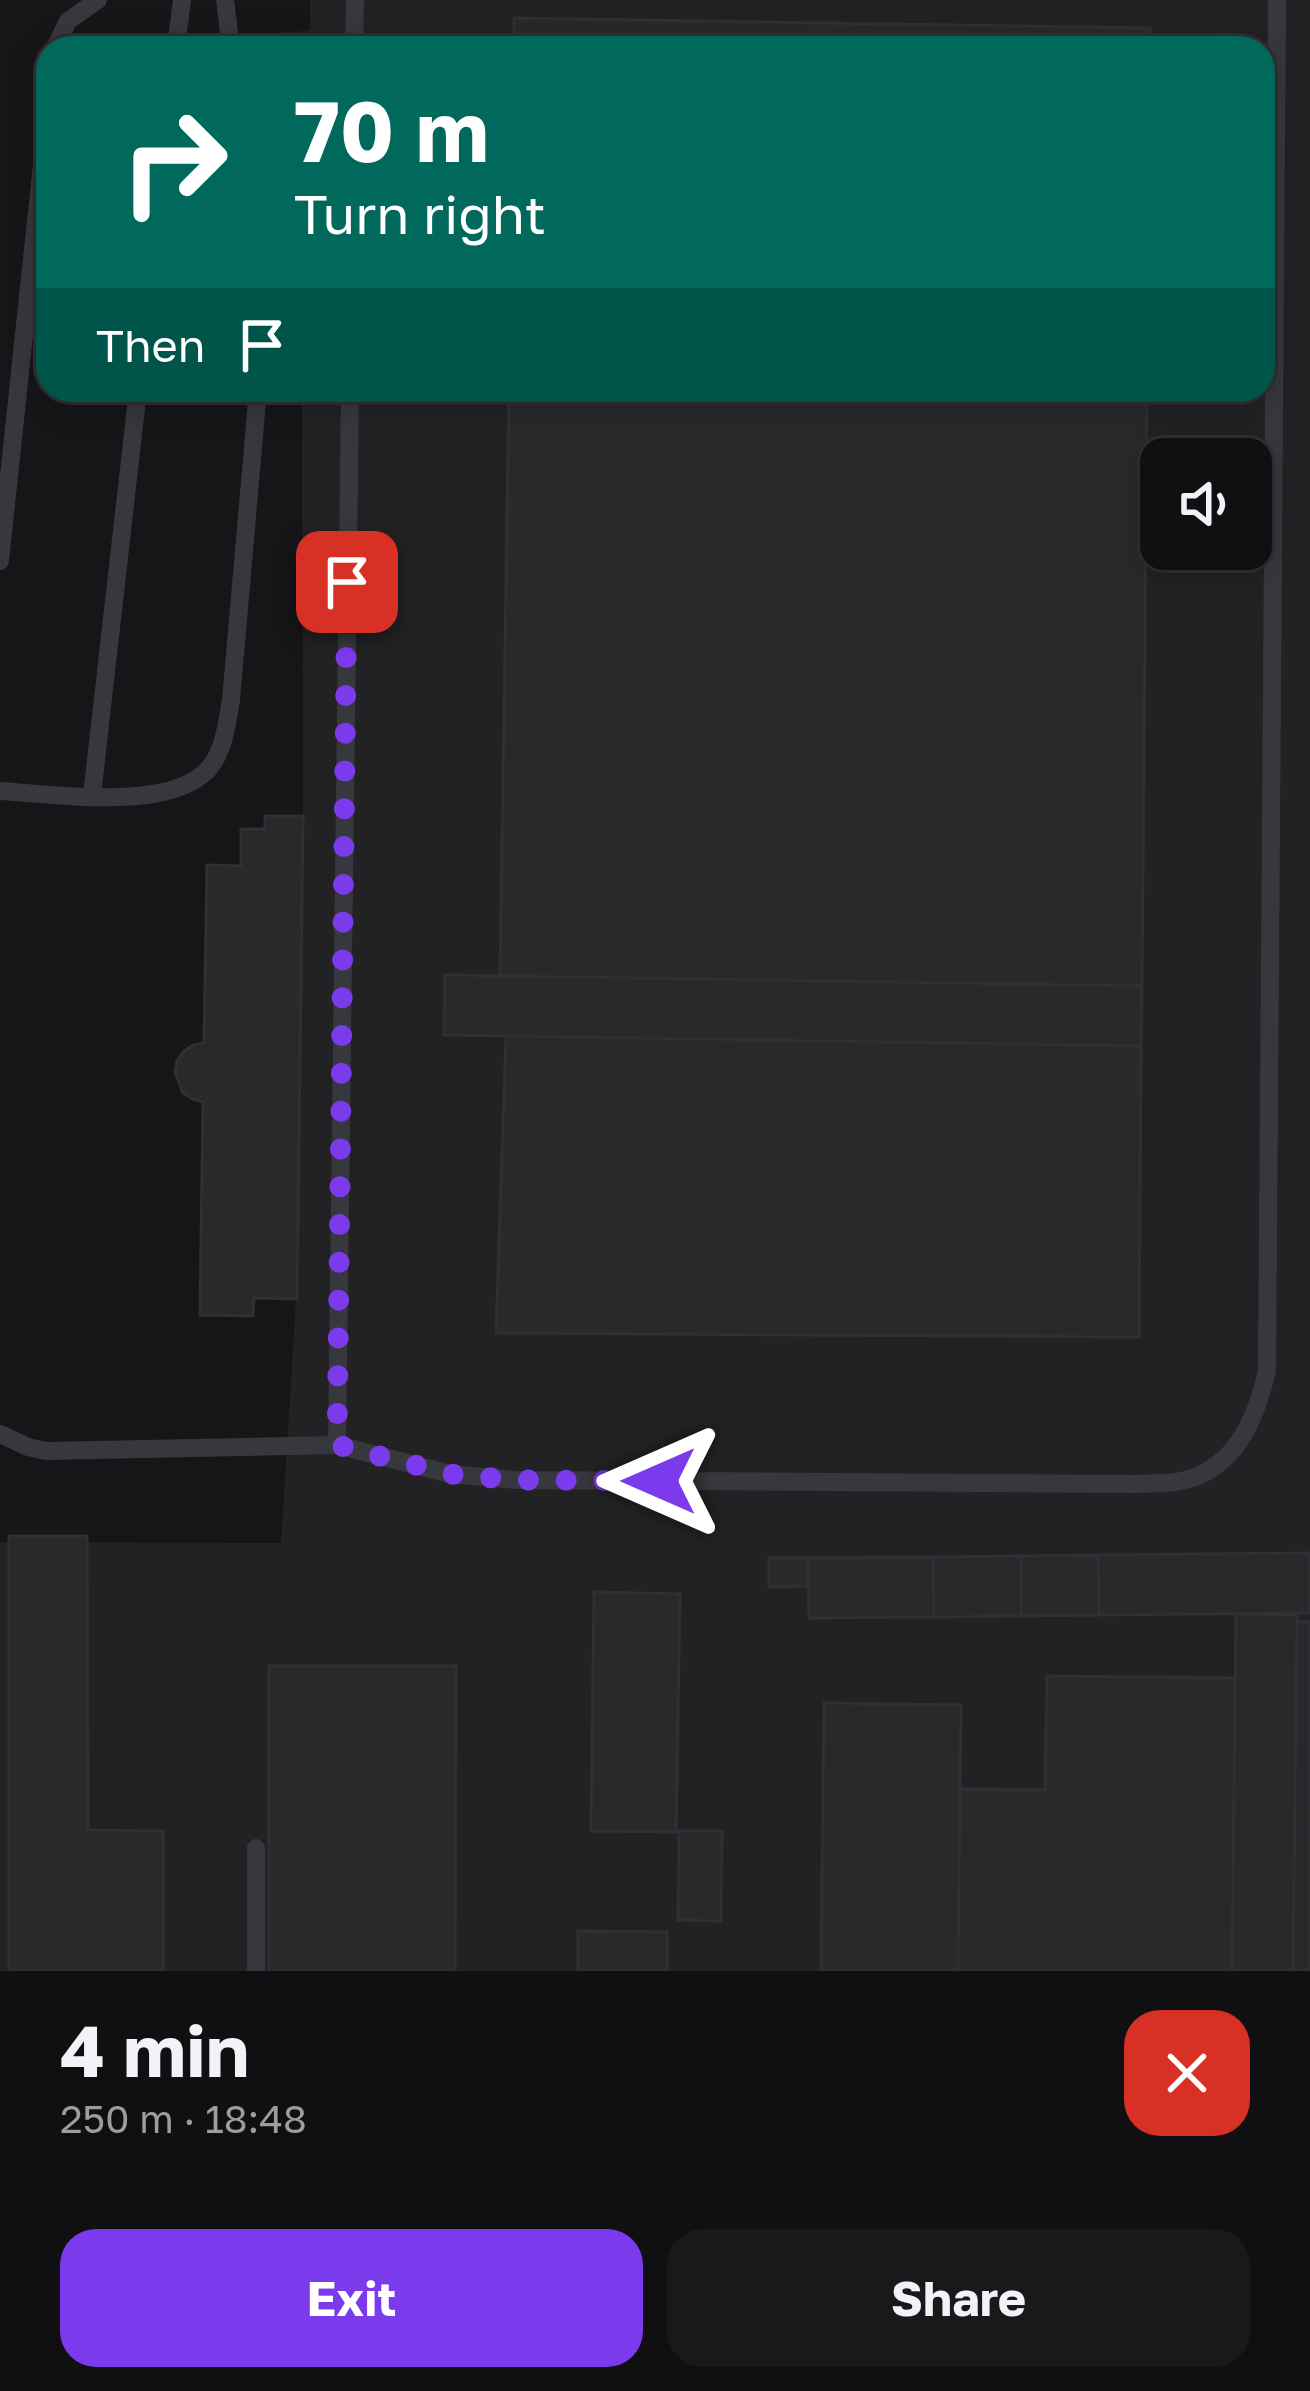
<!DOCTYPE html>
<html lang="en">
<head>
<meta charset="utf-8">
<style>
	:root { --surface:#101012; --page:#19191b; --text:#f1f3f6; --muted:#9c9d9f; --line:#303032; --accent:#7c3aed }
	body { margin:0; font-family:"Golos Text",sans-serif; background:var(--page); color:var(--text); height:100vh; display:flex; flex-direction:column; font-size:45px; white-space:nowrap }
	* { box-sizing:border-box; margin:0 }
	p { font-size:39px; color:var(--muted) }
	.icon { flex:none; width:66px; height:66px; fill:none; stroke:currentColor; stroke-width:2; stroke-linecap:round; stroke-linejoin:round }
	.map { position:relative; height:1971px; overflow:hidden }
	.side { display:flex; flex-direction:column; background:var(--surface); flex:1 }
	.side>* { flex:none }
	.top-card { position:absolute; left:36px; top:36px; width:1239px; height:366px; border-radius:36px; box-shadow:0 6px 30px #0003,0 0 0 3px var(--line); background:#00695c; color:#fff; overflow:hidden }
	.tools { position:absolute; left:1140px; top:438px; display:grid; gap:24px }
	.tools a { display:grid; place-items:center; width:132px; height:132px; border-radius:24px; background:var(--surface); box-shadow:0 6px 30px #0003,0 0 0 3px var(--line); font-size:60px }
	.pin { position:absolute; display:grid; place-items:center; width:102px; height:102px; color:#fff; margin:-51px; border-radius:24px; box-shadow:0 6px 18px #0006 }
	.me { position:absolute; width:132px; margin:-66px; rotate:270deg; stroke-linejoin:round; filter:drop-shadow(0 0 9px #0008) }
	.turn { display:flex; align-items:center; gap:42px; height:252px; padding:0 60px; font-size:54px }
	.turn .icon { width:156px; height:156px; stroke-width:2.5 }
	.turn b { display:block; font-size:84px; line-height:102px }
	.then { display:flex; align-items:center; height:114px; padding:0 60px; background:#0003; gap:24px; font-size:45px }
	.round { display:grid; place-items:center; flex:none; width:126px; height:126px; border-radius:36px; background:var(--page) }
	.headline { display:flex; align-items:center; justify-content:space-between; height:204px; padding:0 60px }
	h1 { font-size:72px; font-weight:700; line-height:90px }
	.action { display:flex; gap:24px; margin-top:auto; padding:24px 60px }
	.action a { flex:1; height:138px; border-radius:36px; background:var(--accent); color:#fff; font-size:48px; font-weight:700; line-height:138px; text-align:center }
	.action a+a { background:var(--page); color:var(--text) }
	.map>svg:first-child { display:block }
	.built { fill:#222225; fill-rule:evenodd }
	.building { fill:#29292c; stroke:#303034; stroke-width:3 }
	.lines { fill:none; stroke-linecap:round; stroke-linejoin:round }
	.service { stroke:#37383d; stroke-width:18 }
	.route { stroke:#7c3aed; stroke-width:21; stroke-dasharray:0 37.8 }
</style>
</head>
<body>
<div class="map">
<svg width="1310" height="1971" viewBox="0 0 1310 1971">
	<rect width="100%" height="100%" fill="#161618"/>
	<path class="built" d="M310,0H1310V1971H0V1542L281,1543L296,1299L254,1298L253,1316L200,1315L203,1102L183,1093L175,1072L177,1061L183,1052L204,1043L207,865H241V829H264L265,816H303L302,390H1263V48H284L283,32L310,31ZM1161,459H1251V549H1161Z"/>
	<path class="building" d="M514,18L1150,28V48H514Z
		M509,390H1147L1142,986L500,976Z
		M265,816H303L297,1299L254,1298L253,1316L200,1315L203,1102L193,1099L183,1093L175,1072L177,1061L183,1052L193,1045L204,1043L207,865L241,866V829H265Z
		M445,975L1142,986L1141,1046L444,1035Z
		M506,1036L1141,1046L1139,1337L496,1333Z
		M9,1536H87L88,1830L163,1831V1971H9Z
		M1310,1553V1613L1099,1615L1098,1555Z
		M1098,1555L1099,1615L1021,1616V1556Z
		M1021,1556V1616L934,1617L933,1557Z
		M933,1557L934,1617L809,1618L808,1558Z
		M769,1558H808L809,1586L769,1587Z
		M594,1592L680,1594L676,1832L591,1831Z
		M1236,1614L1297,1615L1293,1971H1232Z
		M1297,1622H1310V1971H1293Z
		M269,1666H456L455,1971H269Z
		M1047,1676L1235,1678L1232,1971H958L960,1789L1045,1790Z
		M824,1703L961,1705L958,1971H821Z
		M679,1831H722L721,1921L678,1920Z
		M578,1931L667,1932V1971H578Z"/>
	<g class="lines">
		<path class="service" d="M225,0L231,48
			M55,48L68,21L98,0
			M176,48L182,0
			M354,48L355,0
			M0,561L48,108
			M0,791C54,794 180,814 213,763C225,745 227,721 231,700L258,390
			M92,795L138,390
			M0,1434L28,1447L46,1451L337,1445L450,1474L516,1480L1139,1484C1157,1483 1178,1484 1195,1477C1240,1460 1257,1413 1267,1371L1277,0
			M337,1445L350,390
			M256,1848V1971"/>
	</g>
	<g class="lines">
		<path class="route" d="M347,582L337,1445L450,1474L515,1480L659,1481"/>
	</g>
</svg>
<div class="tools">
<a><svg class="icon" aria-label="sound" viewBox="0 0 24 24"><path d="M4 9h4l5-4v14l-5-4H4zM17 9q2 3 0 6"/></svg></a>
</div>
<div class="pin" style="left:347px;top:582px;background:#d93025"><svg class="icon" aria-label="arrive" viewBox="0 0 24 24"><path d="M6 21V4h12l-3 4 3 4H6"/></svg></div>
<svg class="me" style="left:659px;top:1481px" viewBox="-20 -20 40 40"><path d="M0-17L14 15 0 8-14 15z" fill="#7c3aed" stroke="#fff" stroke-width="4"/></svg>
<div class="top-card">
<div class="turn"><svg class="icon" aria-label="right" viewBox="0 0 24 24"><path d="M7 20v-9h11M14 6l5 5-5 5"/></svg><div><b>70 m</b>Turn right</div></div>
<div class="then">Then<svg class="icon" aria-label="arrive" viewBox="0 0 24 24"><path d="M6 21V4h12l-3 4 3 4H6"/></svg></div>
</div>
</div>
<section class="side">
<div class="headline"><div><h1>4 min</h1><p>250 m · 18:48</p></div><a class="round" style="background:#d93025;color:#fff"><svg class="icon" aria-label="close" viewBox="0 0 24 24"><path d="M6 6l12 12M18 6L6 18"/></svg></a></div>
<div class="action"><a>Exit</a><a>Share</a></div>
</section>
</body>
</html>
